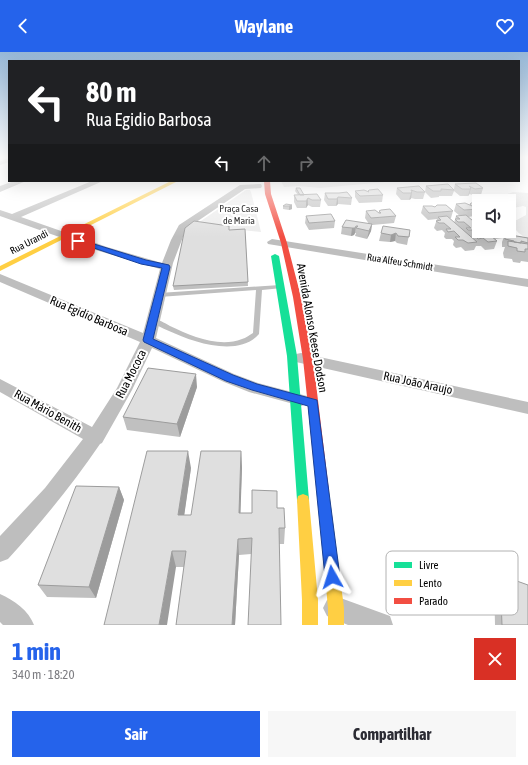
<!DOCTYPE html>
<html lang="pt">
<head>
<meta charset="utf-8">
<style>
	:root { --surface:#fff; --page:#f7f7f7; --text:#2b2b33; --muted:#7c7c81; --accent:#2563eb }
	body { margin:0; font-family:"Asap Condensed",sans-serif; background:var(--page); color:var(--text); height:100vh; display:flex; flex-direction:column; font-size:15px; white-space:nowrap }
	* { box-sizing:border-box; margin:0 }
	p { font-size:13px; color:var(--muted) }
	.icon { flex:none; width:22px; height:22px; fill:none; stroke:currentColor; stroke-width:2; stroke-linecap:round; stroke-linejoin:round }
	.map { position:relative; height:573px; overflow:hidden }
	.panel { display:flex; flex-direction:column; background:var(--surface); flex:1 }
	.panel>* { flex:none }
	.hud { position:absolute; left:8px; top:8px; width:512px; height:122px; border-radius:0px; box-shadow:0 4px 16px #0002; background:#202124; color:#fff; overflow:hidden }
	.fabs { position:absolute; left:472px; top:142px; display:grid; gap:8px }
	.fabs a { display:grid; place-items:center; width:44px; height:44px; border-radius:0px; background:var(--surface); box-shadow:0 4px 16px #0002; font-size:20px }
	.pin { position:absolute; display:grid; place-items:center; width:34px; height:34px; color:#fff; margin:-17px; border-radius:8px; box-shadow:0 2px 6px #0006 }
	.me { position:absolute; width:44px; margin:-22px; rotate:354deg; stroke-linejoin:round; filter:drop-shadow(0 0 3px #0008) }
	.turn { display:flex; align-items:center; gap:14px; height:84px; padding:0 12px; font-size:18px }
	.turn .icon { width:52px; height:52px; stroke-width:2.5 }
	.turn b { display:block; font-size:28px; line-height:34px }
	.lanes { display:flex; align-items:center; height:38px; padding:0 12px; background:#0003; justify-content:center; gap:20px; direction:ltr }
	.lanes .off { opacity:.35 }
	.round { display:grid; place-items:center; flex:none; width:42px; height:42px; border-radius:0px; background:var(--page) }
	.headline { display:flex; align-items:center; justify-content:space-between; height:68px; padding:0 12px }
	h1 { font-size:24px; font-weight:700; line-height:30px; color:var(--accent) }
	.button { display:flex; gap:8px; margin-top:auto; padding:8px 12px }
	.button a { flex:1; height:46px; border-radius:0px; background:var(--accent); color:#fff; font-size:16px; font-weight:700; line-height:46px; text-align:center }
	.button a+a { background:var(--page); color:var(--text) }
	header { display:flex; justify-content:space-between; align-items:center; height:52px; padding:0 12px; background:var(--accent); color:#fff; font-size:18px; font-weight:700 }
	.map>svg:first-child { display:block }
	.green { fill:#ececec }
	.lines { fill:none; stroke-linecap:round; stroke-linejoin:round }
	.lane { fill:#bebebe; fill-rule:evenodd }
	.street { fill:#bebebe; fill-rule:evenodd }
	.fast { fill:#16e098; fill-rule:evenodd }
	.slow { fill:#ffcf43; fill-rule:evenodd }
	.jam { fill:#f24e42; fill-rule:evenodd }
	.wall { fill:#c0c0c0; fill-rule:evenodd }
	.shaded-wall { fill:#9c9c9c }
	.building { fill:#dfdfdf; stroke:#9c9c9c }
	.route { fill:#2563eb; stroke:#184099 }
	.labels { text-anchor:middle; dominant-baseline:central; stroke-width:4; stroke-linejoin:round; paint-order:stroke }
	.far-park-label { font-size:10px; fill:#333; stroke:#fff }
	.far-street-label { font-size:10px; fill:#000; stroke:#fff }
	.street-label { font-size:12px; fill:#000; stroke:#fff }
	.key { fill:#fff; stroke:#b2b2b2; stroke-width:1 }
	.key-label { font-size:11px; fill:#000 }
</style>
</head>
<body>
<header><svg class="icon" aria-label="back" viewBox="0 0 24 24"><path d="M15 5l-7 7 7 7"/></svg>Waylane<svg class="icon" aria-label="heart" viewBox="0 0 24 24"><path d="M12 20l-8-8c-3-5 5-10 8-4 3-6 11-1 8 4z"/></svg></header>
<div class="map">
<svg width="528" height="573" viewBox="0 0 528 573">
	<rect width="100%" height="100%" fill="#fff"/>
	<path class="green" d="M281,129H386L385,130L320,136L299,134L284,135Z
		M246,138H250L251,140L261,180L195,173Z
		M513,140L528,141V187C521,183 514,179 513,170L526,163V155L523,154L509,157V149H497L501,144Z"/>
	<g class="lines">
		<path class="lane" d="M280,233L283,235L282,236L262,238L259,282C238,306 193,290 169,279C162,276 155,273 150,268L151,267C157,266 164,271 170,274C191,284 219,296 242,287C246,286 249,283 253,281L256,238L159,245L156,243L159,241Z"/>
		<path class="street" d="M9,106V110L0,113V109Z
			M14,129H26L0,140V134Z
			M92,129H103L21,165L107,195L162,211L171,188L179,173L240,133L261,132L262,134L261,136L245,137L186,177L173,211L156,286L234,322L258,331L307,344L309,348L307,352L301,354L249,340L224,330L152,296L132,338L102,391L100,392C72,433 41,471 8,507L0,510V484L45,436L83,387L0,340V327L92,375L117,336L140,290L0,230V222L143,281L160,217L99,199L0,164V158L12,162Z
			M272,187L528,227V235L268,192L267,190Z
			M301,301L528,350V362L296,310L294,306L296,302Z
			M0,542C14,548 29,559 34,573H3L0,570Z
			M335,544L390,564L393,573H348L327,564L323,556L327,548Z"/>
		<path class="fast" d="M275,202L279,204L297,304L309,448L308,452L303,454L298,452L297,448L287,304L271,204Z"/>
		<path class="slow" d="M171,129H178L0,219V214Z
			M323,433L327,435L329,439L344,556V573H328V556L317,439L319,435Z
			M303,442L308,444L309,448L318,548V573H302V548L297,448L298,444Z"/>
		<path class="jam" d="M264,129H270L271,142L287,191L301,245L313,307L329,439L327,443L323,445L319,443L317,439L303,307L293,245L281,191L265,142Z"/>
	</g>
	<path class="wall" d="M455,132L483,136L481,143H473L469,142L468,144H460L454,139L452,144H439V145L431,146L425,140L423,147H415L411,146L409,148H401L396,142L397,136L425,140L426,134L454,137Z
		M296,136L304,143L321,148L320,155H312L308,153L306,156H297L294,150V143H298L295,139Z
		M355,139L368,140V139L383,143L382,150L359,151L355,145Z
		M325,141L352,146L351,153L338,152L336,154H328L324,148Z
		M456,152L469,153L470,152L479,157V179H506L503,186L495,187L497,189L494,197L485,198L481,194H476L474,198L465,199L461,195L456,196L453,193L454,189L452,187H446L444,185L445,181L442,178L437,179L434,176L437,167L428,168L421,161L423,154L435,155L453,159L451,166H450L454,171L456,164H460L454,159ZM474,164L473,169L468,165Z
		M292,153V157L289,158L283,157V154Z
		M366,159L379,161V159L396,164L394,171L372,173L371,179L367,187L355,184L356,181H355L354,183L351,184L341,182L342,175L369,172L365,166Z
		M306,164L335,169L334,176L309,178L305,171Z
		M245,177L248,234L174,238L173,234L229,178Z
		M410,178L407,193L397,191L395,189L390,190L379,189L381,181Z
		M505,182L528,186V210L521,209L520,211L513,210L512,207L504,206L503,201L505,195H502V190Z
		M197,335L180,385L127,378L123,365Z
		M241,399L242,416L240,461H252L277,456L285,476L284,492H279L251,502L239,503L235,573H176L184,515H176L104,573L191,416L184,463H191Z
		M119,435L124,448L96,546L47,545L38,533Z
		M500,523L528,573H495L494,531Z"/>
	<path class="shaded-wall" d="M471,136L469,143L468,144L470,137Z
		M412,140L411,147L409,148L411,141Z
		M338,145V152L336,154L337,147Z
		M308,146V153L306,156V149Z
		M292,153V157L289,158V154Z
		M372,172L371,179L367,187L369,179Z
		M356,174L355,181L354,183L351,184L352,176Z
		M396,181L395,189L390,190L391,183Z
		M196,322L197,335L180,385L177,372Z
		M188,399L191,416L182,479L178,463Z
		M241,399L242,416L240,477L239,461Z
		M119,435L124,448L96,546L89,535Z
		M238,487L239,503L235,573H232Z
		M172,499L176,515L167,573H159Z"/>
	<path class="building" d="M476,131L483,136L475,137L469,134L471,136L470,137H462L455,132Z
		M448,132L454,138L441,137V139H433L426,134Z
		M419,134L425,140H417L411,138L412,140L411,141H403L397,136Z
		M296,136H300L304,143H300Z
		M378,137L383,143L360,144L355,139L364,138L369,140L368,139L369,138Z
		M347,140L352,146L338,145L337,147H328L325,141H339Z
		M317,142L321,148H312L308,146L306,149H297L294,143Z
		M479,150V157L464,158L456,152L465,151L472,154L470,152L471,151Z
		M286,152L292,153L289,154H283Z
		M437,153H446L453,159L429,161L423,154H432L435,155Z
		M390,157L396,164L371,166L366,159L375,158L379,161H381L379,159L381,158Z
		M331,162L335,169L309,171L306,164Z
		M475,162H479V168H477L474,165H479Z
		M466,163L479,174V179H485L497,189L488,190L483,186L478,187L475,184H480L473,178H468L466,176H471L464,170H458L455,167H460L456,164Z
		M447,164L477,190L468,191L463,188H458L455,185H460L454,179L448,180L446,177H451L444,171H439L436,169L441,168L438,165Z
		M346,168L372,172L369,179L356,176L358,174H356L355,176H352L342,175Z
		M194,169L229,174V178L245,177L248,230L173,234L185,176Z
		M383,174L410,178L409,185L398,184L396,181L391,183L381,181Z
		M505,182L528,186V191L521,189V191L514,190V189L505,187Z
		M508,189L528,192V197H525V200L517,199V196L508,194Z
		M148,316L196,322L177,372L123,365Z
		M147,399H188L178,463H191L201,399H241L239,461H252V438L277,439V456H284L285,476H279L281,573H248L252,486L238,487L232,573H176L186,499H172L159,573H104Z
		M76,434L119,435L89,535L38,533Z
		M500,523L528,533V573H502Z"/>
	<linearGradient id="sky" x2="0" y2="1"><stop stop-color="#97b8d8"/><stop offset="0.57" stop-color="#fff"/><stop offset="1" stop-color="#fff" stop-opacity="0"/></linearGradient>
	<rect width="528" height="185" fill="url(#sky)"/>
	<path class="route" d="M76,188H81L146,208L169,213L170,215L153,287L233,323L257,332L317,348L340,525L337,530L332,532L327,530L325,525L308,354L252,338L226,329L144,290L143,288L162,216L141,212L76,190Z"/>
	<g class="labels">
		<g class="far-park-label">
			<text x="239" y="156">Praça Casa<tspan x="239" dy="12">de Maria</tspan></text>
		</g>
		<g class="far-street-label">
			<text transform="translate(29 190) rotate(-27)">Rua Urandi</text>
			<text transform="translate(400 210) rotate(9)">Rua Alfeu Schmidt</text>
		</g>
		<g class="street-label">
			<text transform="translate(89 264) rotate(23)">Rua Egidio Barbosa</text>
			<text transform="translate(312 276) rotate(80)">Avenida Alonso Keese Dodson</text>
			<text transform="translate(131 322) rotate(-63)">Rua Mococa</text>
			<text transform="translate(418 331) rotate(12)">Rua João Araujo</text>
			<text transform="translate(48 359) rotate(29)">Rua Mário Benith</text>
		</g>
	</g>
	<rect x="386" y="499" width="132" height="64" rx="6" class="key"/>
	<rect x="394" y="510" width="18" height="6" fill="#16e098"/>
	<rect x="394" y="528" width="18" height="6" fill="#ffcf43"/>
	<rect x="394" y="546" width="18" height="6" fill="#f24e42"/>
	<g class="key-label">
		<text x="419" y="517">Livre</text>
		<text x="419" y="535">Lento</text>
		<text x="419" y="553">Parado</text>
	</g>
</svg>
<div class="fabs">
<a><svg class="icon" aria-label="sound" viewBox="0 0 24 24"><path d="M4 9h4l5-4v14l-5-4H4zM17 9q2 3 0 6"/></svg></a>
</div>
<div class="pin" style="left:78px;top:189px;background:#d93025"><svg class="icon" aria-label="arrive" viewBox="0 0 24 24"><path d="M6 21V4h12l-3 4 3 4H6"/></svg></div>
<svg class="me" style="left:332px;top:525px" viewBox="-20 -20 40 40"><path d="M0-17L14 15 0 8-14 15z" fill="#2563eb" stroke="#fff" stroke-width="4"/></svg>
<div class="hud">
<div class="turn"><svg class="icon" aria-label="left" viewBox="0 0 24 24"><path d="M17 20v-9H6M10 6l-5 5 5 5"/></svg><div><b>80 m</b>Rua Egidio Barbosa</div></div>
<div class="lanes"><svg class="icon" aria-label="left" viewBox="0 0 24 24"><path d="M17 20v-9H6M10 6l-5 5 5 5"/></svg><svg class="icon off" aria-label="ahead" viewBox="0 0 24 24"><path d="M12 20V5M6 11l6-6 6 6"/></svg><svg class="icon off" aria-label="right" viewBox="0 0 24 24"><path d="M7 20v-9h11M14 6l5 5-5 5"/></svg></div>
</div>
</div>
<section class="panel">
<div class="headline"><div><h1>1 min</h1><p>340 m · 18:20</p></div><a class="round" style="background:#d93025;color:#fff"><svg class="icon" aria-label="close" viewBox="0 0 24 24"><path d="M6 6l12 12M18 6L6 18"/></svg></a></div>
<div class="button"><a>Sair</a><a>Compartilhar</a></div>
</section>
</body>
</html>
